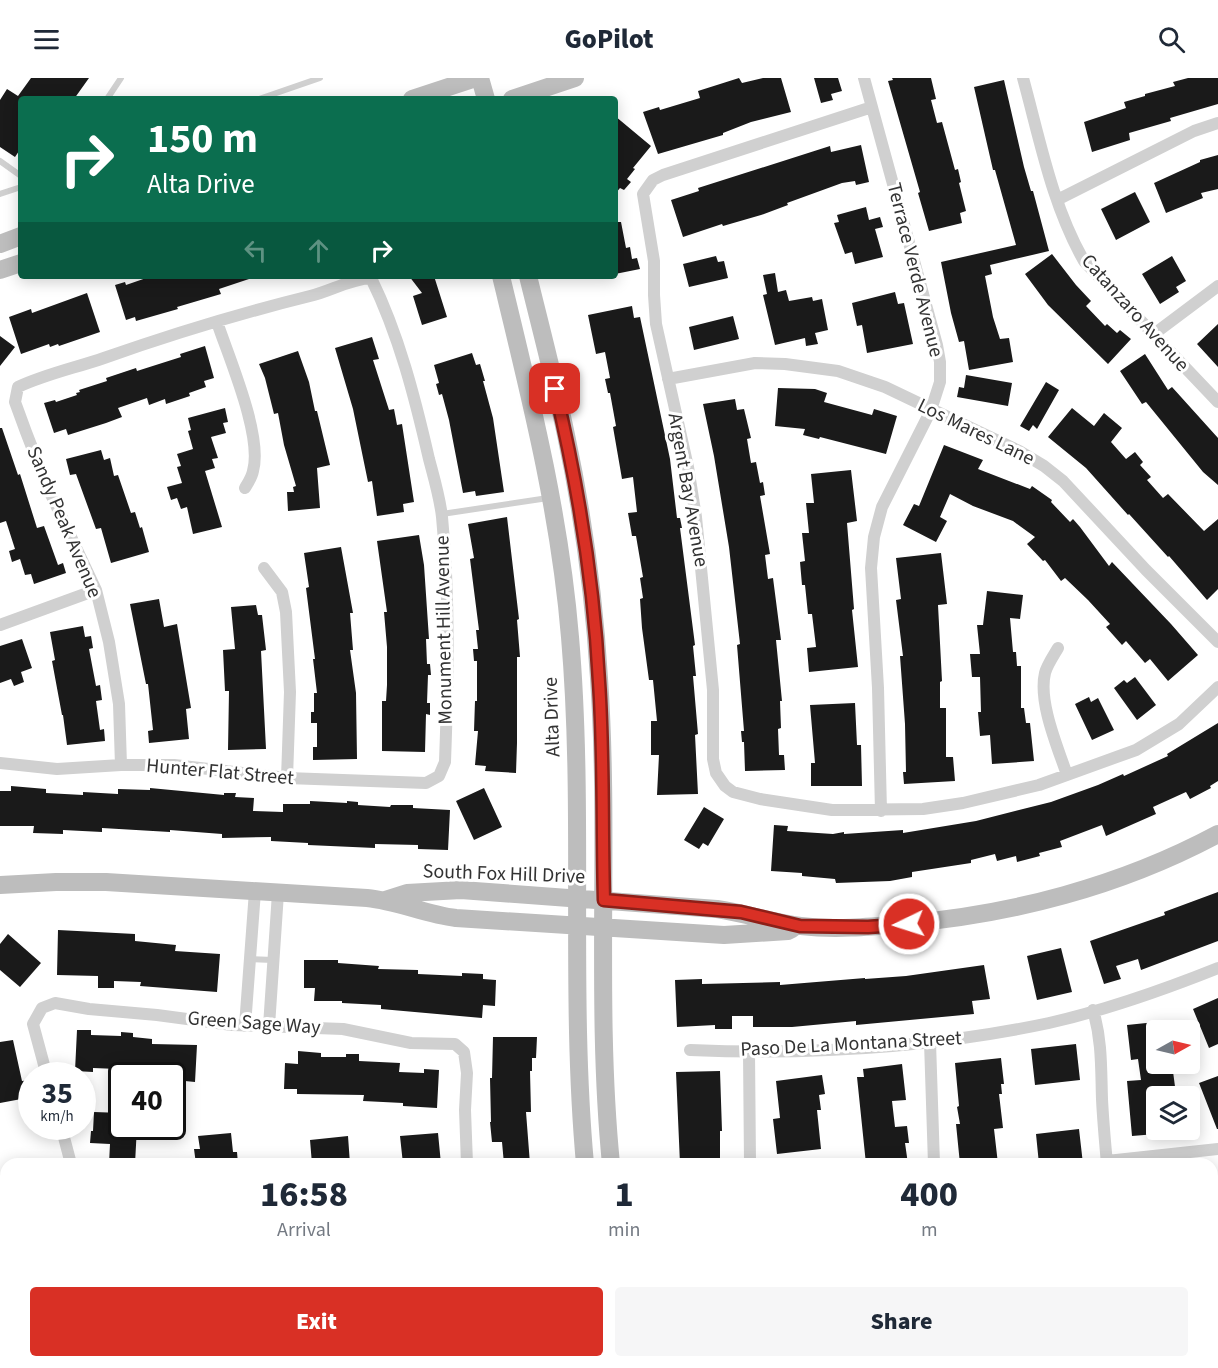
<!DOCTYPE html>
<html lang="en">
<head>
<meta charset="utf-8">
<style>
	:root { --surface:#fff; --page:#f6f6f7; --text:#1f2937; --muted:#747a83; --accent:#d93025 }
	body { margin:0; font-family:"Source Sans 3",sans-serif; background:var(--page); color:var(--text); height:100vh; display:flex; flex-direction:column; font-size:22px; white-space:nowrap }
	* { box-sizing:border-box; margin:0 }
	p { font-size:20px; color:var(--muted) }
	.icon { flex:none; width:33px; height:33px; fill:none; stroke:currentColor; stroke-width:2; stroke-linecap:round; stroke-linejoin:round }
	.map { position:relative; flex:1; overflow:hidden }
	.drawer { position:absolute; left:0px; top:1080px; width:1218px; height:210px; display:flex; flex-direction:column; background:var(--surface); border-radius:18px 18px 0 0; box-shadow:0 3px 15px #0003 }
	.drawer>* { flex:none }
	.top-card { position:absolute; left:18px; top:18px; width:600px; height:183px; border-radius:6px; box-shadow:0 3px 15px #0003; background:#0b6e4f; color:#fff; overflow:hidden }
	.needle { width:39px; rotate:82deg }
	.buttons { position:absolute; left:1146px; top:942px; display:grid; gap:12px }
	.buttons a { display:grid; place-items:center; width:54px; height:54px; border-radius:6px; background:var(--surface); box-shadow:0 3px 15px #0003; font-size:30px }
	.speed { position:absolute; left:18px; top:984px; display:flex; gap:12px; font-size:30px; font-weight:700; text-align:center }
	.speed>* { display:grid; place-content:center; width:78px; height:78px; border-radius:50%; background:var(--surface); box-shadow:0 3px 15px #0003; line-height:1 }
	.speed small { font-size:15px; font-weight:400 }
	.speed .limit { border:3px solid #111; border-radius:9px; background:#fff; color:#111 }
	.pin { position:absolute; display:grid; place-items:center; width:51px; height:51px; color:#fff; margin:-26px; border-radius:12px; box-shadow:0 3px 9px #0006 }
	.me { position:absolute; width:66px; margin:-33px; rotate:266deg; stroke-linejoin:round; filter:drop-shadow(0 0 4px #0008) }
	.turn { display:flex; align-items:center; gap:21px; height:126px; padding:0 30px; font-size:27px }
	.turn .icon { width:78px; height:78px; stroke-width:2.5 }
	.turn b { display:block; font-size:42px; line-height:51px }
	.lanes { display:flex; align-items:center; height:57px; padding:0 30px; background:#0003; justify-content:center; gap:30px; direction:ltr }
	.lanes .off { opacity:.35 }
	.eta { display:flex; justify-content:space-evenly; align-items:center; height:102px; text-align:center }
	.eta b { font-size:36px; font-weight:800; line-height:42px }
	.action { display:flex; gap:12px; margin-top:auto; padding:12px 30px }
	.action a { flex:1; height:69px; border-radius:6px; background:var(--accent); color:#fff; font-size:24px; font-weight:800; line-height:69px; text-align:center }
	.action a+a { background:var(--page); color:var(--text) }
	header { display:flex; justify-content:space-between; align-items:center; height:78px; padding:0 30px; background:var(--surface); font-size:27px; font-weight:800 }
	.map>svg:first-child { display:block }
	.building { fill:#1a1a1a }
	.lines { fill:none; stroke-linecap:round; stroke-linejoin:round }
	.lane { stroke:#d0d0d0; stroke-width:6 }
	.street { stroke:#d0d0d0; stroke-width:12 }
	.secondary { stroke:#bdbdbd; stroke-width:18 }
	.route-casing { stroke:#8d1f18; stroke-width:15 }
	.route { stroke:#d93025; stroke-width:10 }
	.labels { text-anchor:middle; dominant-baseline:central; stroke-width:6; stroke-linejoin:round; paint-order:stroke }
	.street-label { font-size:20px; fill:#333; stroke:#fff }
</style>
</head>
<body>
<header><svg class="icon" aria-label="menu" viewBox="0 0 24 24"><path d="M4 6h16M4 12h16M4 18h16"/></svg>GoPilot<svg class="icon" aria-label="search" viewBox="0 0 24 24"><circle cx="10" cy="10" r="6"/><path d="M15 15l6 6"/></svg></header>
<div class="map">
<svg width="1218" height="1290" viewBox="0 0 1218 1290">
	<rect width="100%" height="100%" fill="#fff"/>
	<path class="building" d="M31,0H89L74,21H21V70L15,79L0,69V22L7,11L18,18Z
		M739,0L742,5L763,0H781L791,34L751,44L723,55V57L658,76L643,34L659,29L660,32L700,20L698,13Z
		M814,0H838L842,13L831,16L833,22L821,25Z
		M892,0H931L936,21L931,22L937,45L942,44L955,92L958,91L961,104L959,105L966,133L960,135L962,145L929,153L918,115L920,114L888,3L893,2Z
		M1188,0H1218V26L1170,40L1171,43L1129,55L1130,62L1092,74L1084,44L1126,30L1124,24L1145,18V16L1175,8L1173,4Z
		M1004,2L1024,89L1031,113H1033L1049,173L990,187L992,196L985,198L993,239L1000,261L1009,260L1013,284L969,292L964,263L959,264L951,235L941,184L1016,167L995,92H993L974,9Z
		M615,38L651,68L633,90L635,91L627,101L631,104L624,112L620,110L615,116Z
		M861,67L869,104L856,107L855,103L842,105L787,125L788,127L761,137L723,148L722,146L683,159L671,122L699,113L698,110L830,68L831,74Z
		M1218,77V111L1201,115L1203,120L1166,135L1154,105L1200,84V82Z
		M1135,114L1150,144L1116,162L1101,131Z
		M866,129L869,142L880,139L883,149L875,151L883,179L855,186L852,174L845,176L834,145L839,144L837,137Z
		M615,144H621L626,170L630,169L632,181L637,180L640,191L615,196Z
		M1052,176L1076,207L1091,223L1086,228L1105,248L1107,246L1117,255L1120,252L1131,261L1108,286L1048,227L1025,196Z
		M716,178L718,184L724,183L728,200L689,209L683,186Z
		M1172,178L1186,203L1176,209L1179,214L1160,226L1142,196Z
		M775,195L778,214L786,212L789,223L812,219L813,223L822,221L828,252L815,255L818,266L806,268L805,260L775,267L763,217L767,216L763,197Z
		M152,198H251L252,200L219,211L221,216L177,229L178,231L136,243L135,239L126,242L115,207L125,204L126,207Z
		M409,198H434L447,239L422,247L413,218L422,215Z
		M895,214L898,226L904,225L913,266L867,275L862,247L857,248L852,225Z
		M87,215L100,254L59,268L58,266L50,269L49,266L21,276L9,239L31,231L32,235Z
		M632,228L634,240L640,239L670,381L677,440H680L682,450H680L695,567L693,568L696,598H693L698,656L695,657L698,716L657,717L659,677H651V643H657L653,602H649L642,550L640,521L643,520L640,500L643,499L636,458H632L628,435L637,434L633,399L622,401L613,349L616,348L610,315H608L605,301L610,300L605,274L596,276L588,237Z
		M733,238L739,261L694,272L689,249Z
		M1218,246V289L1197,266Z
		M0,258L15,269L0,288Z
		M372,259L379,281L373,282L389,332L394,331L397,347L402,346L414,424L403,426L404,434L377,438L372,403L368,404L353,331L335,270Z
		M205,268L214,300L204,303L206,309L189,315L190,318L166,326L165,321L149,327L147,320L118,330L122,339L106,345L68,357L66,351L54,355L44,325L55,322L56,324L77,317L76,315L80,314L79,312L107,303L106,300L136,290L137,293L181,279L180,276Z
		M298,273L309,304L315,333H317L330,387L317,390L320,430L288,433L287,414H294L293,409L296,408L284,367L278,335L274,336L265,300L259,286Z
		M472,275L476,287L480,286L485,303H483L493,340L504,414L476,418L475,413L463,415L449,342L442,316L439,317L436,306L439,305L434,287Z
		M1145,276L1168,312L1172,309L1218,360V407L1203,394L1146,324L1142,326L1120,293Z
		M966,297L1012,305L1008,328L957,319L959,309L964,310Z
		M1046,304L1059,312L1037,351L1033,347L1029,353L1020,348Z
		M778,310L815,311L827,315L824,324L872,337L874,331L897,338L886,376L820,359L819,361L803,357L805,351L775,348Z
		M735,321L737,332L744,331L751,360L747,361L751,385L756,384L760,405L763,404L765,417L760,418L770,476L765,477L768,501L773,500L781,562H776L782,623H780L781,650L778,651L779,677H784L785,692L745,693L744,664H742L741,653H744L737,567L740,566L729,469L714,378L703,326Z
		M225,330L228,344L223,345L226,355L211,359L218,380L212,381L215,390L205,393L222,449L193,456L187,429L181,431L177,420L171,422L167,409L182,405L177,389L181,388L177,376L193,371L188,353L191,352L188,340Z
		M1072,330L1094,348L1104,335L1122,350L1111,364L1126,381L1135,374L1143,384L1140,387L1151,399L1147,402L1163,420L1168,416L1204,453L1218,441V511L1207,522L1169,478L1168,479L1129,436L1128,437L1086,390L1048,359Z
		M0,350H2L18,397L20,396L37,450L44,448L58,487L63,485L66,495L34,506L31,496L25,497L20,481L12,484L9,473L15,471L6,443L0,445Z
		M944,367L983,382L978,391L1030,411L1032,408L1052,422L1051,424L1070,444L1073,441L1080,449L1109,488L1112,484L1171,546L1198,577L1168,603L1150,581L1145,585L1126,563L1122,567L1106,549L1110,546L1088,522L1065,500L1061,503L1045,482L1043,483L1027,466L1035,459L1013,443L973,428L950,416L940,439L947,443L936,464L903,447L914,426L919,428Z
		M101,372L104,382L110,380L114,398L118,397L131,435L135,434L140,450L142,449L149,474L111,485L101,450L96,451L76,396L70,397L66,381Z
		M851,392L857,443L847,445L854,531L852,532L858,589L809,594L807,570L816,569L812,536H808L805,507H802L800,484L805,483L802,455H809L806,425H814L811,396Z
		M507,439L519,541L517,542L520,579H517V665L516,695L485,693L486,688L475,687L478,653H474L475,623H477V583H474L473,571H478L476,552H479L470,481L474,480L468,446Z
		M419,457L424,487L429,561H426L427,586H430L431,597H428L427,625H430V637L426,636L425,674L382,673V623H386L387,607V569L384,534H387L377,463Z
		M341,469L353,535H350L353,572H350L356,615L357,681L313,682V669H317V645H311V634H314V615H317L313,581H315L306,510L309,509L304,475Z
		M941,475L947,526L938,527L942,603L940,604V630H946V679H953L955,703L904,706L903,694H906L905,646L900,578H903L896,522L901,521L896,480Z
		M987,513L1023,517L1020,541L1010,540L1013,574H1016L1017,588H1021V630H1024L1026,645H1030L1034,683L992,686L990,657L980,658L978,634H981L980,599H972L970,576H980L977,547H983Z
		M159,521L164,549L177,546L191,630L186,631L189,661L149,665L148,653L153,652L148,606H146L130,526Z
		M256,527L258,537H262L266,572L261,573L266,671L228,672L229,613H225L223,572L235,571L231,529Z
		M83,548L85,559L91,558L93,570L89,571L96,608L100,607L102,622L96,623L100,652L104,651L105,663L67,667L63,637H62L52,583L55,582L50,554Z
		M22,561L32,590L21,594L24,604L14,608L11,601L0,605V568Z
		M1135,599L1156,627L1137,642L1114,610L1124,602L1127,605Z
		M1089,619L1091,624L1098,620L1114,652L1092,662L1075,626Z
		M855,625L857,667H861L862,708H811V685H815L810,627Z
		M1218,645V703L1210,708L1211,710L1190,721L1186,714L1153,729L1156,736L1106,758L1102,747L1060,763L1062,769L1039,775L1040,778L1017,784L1016,778L997,783L995,776L971,782V785L912,794V799L890,803L836,805L835,801L802,798V795L771,793L774,747L788,748L787,753L833,756L844,754V756L903,752V755L976,743L1051,724L1098,707L1123,696L1124,698L1168,678L1167,676Z
		M11,708L46,711V715L83,717V714L118,716V711L150,712V710L224,717V715H236L235,719L254,720L253,733L283,734V726H310V723L347,725V723L358,724V727L390,729L391,727H413V730L450,732L448,772L418,771V767L375,766V770L308,767V765L271,763V759L222,760V756L170,752V754L102,750V754L63,752V756L33,755L34,748H0V713H11Z
		M484,710L502,749L474,762L456,723Z
		M704,729L724,741L708,768L703,765L699,771L684,762Z
		M1218,814V863L1141,892L1138,881L1116,888L1121,901L1104,906L1090,863L1165,837L1164,834Z
		M58,852L135,856V863L176,867L175,873L220,876L217,914L140,908L141,904L114,903V910H98V898L57,897Z
		M8,856L41,885L20,909L0,892V866Z
		M1061,870L1072,914L1037,922L1027,878Z
		M304,882H338V885L379,888L378,891L418,892V896L462,898V895L483,896V901L496,902L495,928L483,927L482,940L381,931V927L342,925V923H314L315,910H304Z
		M984,887L990,921L972,923L974,936L856,947V943L792,949H753V938H732V951H715V947L677,949L675,902L702,901V906L780,904V907L865,900V901L906,898Z
		M1218,920V966L1209,970L1193,931Z
		M1156,944V986H1172L1176,1016L1156,1018V1056L1132,1058L1127,1003L1141,1002L1138,981L1131,982L1127,947Z
		M77,952H91V957L121,958V954L133,955V959L152,961V966L197,967L195,1004L185,1003V1009L172,1008V998L118,996V991L93,990V994L75,993Z
		M493,959H537L536,980H532V993H530L531,1034H526L530,1086H504L502,1064H492L490,1044H491L490,1000H492Z
		M13,962L22,1003L30,1002L32,1019L0,1025V964Z
		M1076,966L1080,1002L1035,1007L1031,971Z
		M298,973L321,975V979H346V976H359V983L400,985L399,994L424,995V991L439,992L437,1030L403,1028V1025L363,1023L364,1017L297,1016V1011H284L285,985L298,986Z
		M1001,980L1004,1006H1001L1002,1016H999L1003,1050L994,1051L998,1086H960L956,1046H960L957,1029L959,1028L955,985Z
		M902,986L906,1022L892,1023L895,1049L907,1048L909,1065H905L908,1086H866L857,999H864L863,991Z
		M720,993L722,1053H720V1086H680L676,994Z
		M822,997L825,1016L819,1017L821,1032H817L821,1071L777,1076L773,1041L780,1040L776,1003Z
		M1218,998V1051H1217L1199,1005Z
		M94,1034L122,1035V1048H137L135,1086H109L110,1066L90,1065L91,1053H93Z
		M1079,1051L1083,1086H1039L1036,1056Z
		M231,1055L233,1074H237L238,1086H196L194,1071H200L198,1058Z
		M438,1055L441,1086H403L400,1058Z
		M348,1058L350,1086H312L310,1062Z"/>
	<g class="lines">
		<path class="lane" d="M107,21L121,0
			M259,21L320,0
			M0,83L21,98
			M0,116L21,109
			M442,436L548,420
			M251,881L273,882
			M655,1290L688,1284"/>
		<path class="street" d="M864,0L937,267L940,284V304L931,332L882,429L874,459L871,490L878,610L881,733
			M1023,0C1040,62 1052,127 1084,183L1218,324
			M872,29L663,97L653,102L643,116L654,183V217L656,246L688,389L696,439L713,612V681L716,695L725,708L733,714L760,721L832,732L923,731L963,725L1039,707L1136,672L1179,646L1218,609
			M1057,122L1194,53L1218,45
			M217,244C229,280 263,358 253,393C252,399 248,405 245,410
			M1154,256L1218,208
			M668,301L755,285L785,286L838,293L885,309L1019,373L1044,388L1063,403L1146,492L1218,564
			M264,490L282,514L286,534L290,614L287,700
			M0,547L96,512
			M1058,570C1054,577 1047,587 1045,595C1038,624 1058,670 1067,697
			M0,685L57,691L121,687H174L287,700L426,705L439,698L445,684C448,602 450,521 442,439C440,420 434,400 429,381C415,320 399,257 371,200C350,201 331,213 310,218C241,235 172,256 104,280C75,290 46,296 18,309L15,324L26,354L47,408L96,512L109,564L119,626L121,687
			M1093,932C1102,962 1101,990 1102,1021C1103,1042 1105,1064 1107,1086
			M245,948L255,813
			M269,948L278,815
			M930,964L934,1086
			M690,972C810,977 931,970 1049,945C1106,932 1163,912 1218,890
			M749,974L750,1086
			M47,998L33,946L42,930L55,925L89,931L157,937L232,947L343,951L411,965L455,966L464,974L467,995L465,1032L467,1086
			M61,1048L71,1086
			M1107,1083L1218,1071
			M1212,1266H1218
			M125,1284L127,1290
			M305,1284L306,1290
			M487,1284L488,1290
			M723,1284L760,1288L806,1290
			M951,1290L1033,1284"/>
		<path class="secondary" d="M480,0L486,21
			M412,21L476,0
			M512,21L575,0
			M0,166L21,158
			M0,192L21,185
			M501,198C530,318 560,436 570,559C585,734 569,911 585,1086
			M528,198C541,251 555,304 566,357C583,437 594,518 599,600C610,762 595,925 611,1086
			M0,807L56,804H106L367,820C397,823 425,836 456,840L724,857L788,853L792,851
			M385,822L407,815L461,812L717,831C745,835 773,845 801,848C834,852 868,849 901,846C1011,837 1121,808 1218,756
			M0,1273L5,1290
			M618,1284L620,1290
			M645,1284L646,1290"/>
	</g>
	<g class="lines">
		<defs>
			<path id="route" d="M555,311C578,407 594,505 599,604C604,676 602,749 604,822L741,834L800,848L868,849L909,846"/>
		</defs>
		<use href="#route" class="route-casing"/>
		<use href="#route" class="route"/>
	</g>
	<g class="labels">
		<g class="street-label">
			<text transform="translate(915 192) rotate(76)">Terrace Verde Avenue</text>
			<text transform="translate(1135 235) rotate(48)">Catanzaro Avenue</text>
			<text transform="translate(976 354) rotate(26)">Los Mares Lane</text>
			<text transform="translate(688 412) rotate(80)">Argent Bay Avenue</text>
			<text transform="translate(64 444) rotate(67)">Sandy Peak Avenue</text>
			<text transform="translate(444 552) rotate(-91)">Monument Hill Avenue</text>
			<text transform="translate(552 639) rotate(-92)">Alta Drive</text>
			<text transform="translate(220 694) rotate(5)">Hunter Flat Street</text>
			<text transform="translate(504 796) rotate(2)">South Fox Hill Drive</text>
			<text transform="translate(254 945) rotate(4)">Green Sage Way</text>
			<text transform="translate(851 966) rotate(-3)">Paso De La Montana Street</text>
		</g>
	</g>
</svg>
<div class="buttons">
<a><svg class="needle" viewBox="-14 -14 28 28"><path d="M0-13l5 13h-10z" fill="#e53935"/><path d="M0 13l5-13h-10z" fill="#747a83"/></svg></a>
<a><svg class="icon" aria-label="layers" viewBox="0 0 24 24"><path d="M12 4l9 5-9 5-9-5zM3 14l9 5 9-5"/></svg></a>
</div>
<div class="speed"><div>35<small>km/h</small></div><div class="limit">40</div></div>
<div class="pin" style="left:555px;top:311px;background:#d93025"><svg class="icon" aria-label="arrive" viewBox="0 0 24 24"><path d="M6 21V4h12l-3 4 3 4H6"/></svg></div>
<svg class="me" style="left:909px;top:846px" viewBox="-20 -20 40 40"><circle r="17" fill="#d93025" stroke="#fff" stroke-width="3"/><path d="M0-11L8 9 0 5-8 9z" fill="#fff"/></svg>
<div class="top-card">
<div class="turn"><svg class="icon" aria-label="right" viewBox="0 0 24 24"><path d="M7 20v-9h11M14 6l5 5-5 5"/></svg><div><b>150 m</b>Alta Drive</div></div>
<div class="lanes"><svg class="icon off" aria-label="left" viewBox="0 0 24 24"><path d="M17 20v-9H6M10 6l-5 5 5 5"/></svg><svg class="icon off" aria-label="ahead" viewBox="0 0 24 24"><path d="M12 20V5M6 11l6-6 6 6"/></svg><svg class="icon" aria-label="right" viewBox="0 0 24 24"><path d="M7 20v-9h11M14 6l5 5-5 5"/></svg></div>
</div>
<section class="drawer">
<div class="eta">
<div><b>16:58</b><p>Arrival</p></div>
<div><b>1</b><p>min</p></div>
<div><b>400</b><p>m</p></div>
</div>
<div class="action"><a>Exit</a><a>Share</a></div>
</section>
</div>
</body>
</html>
